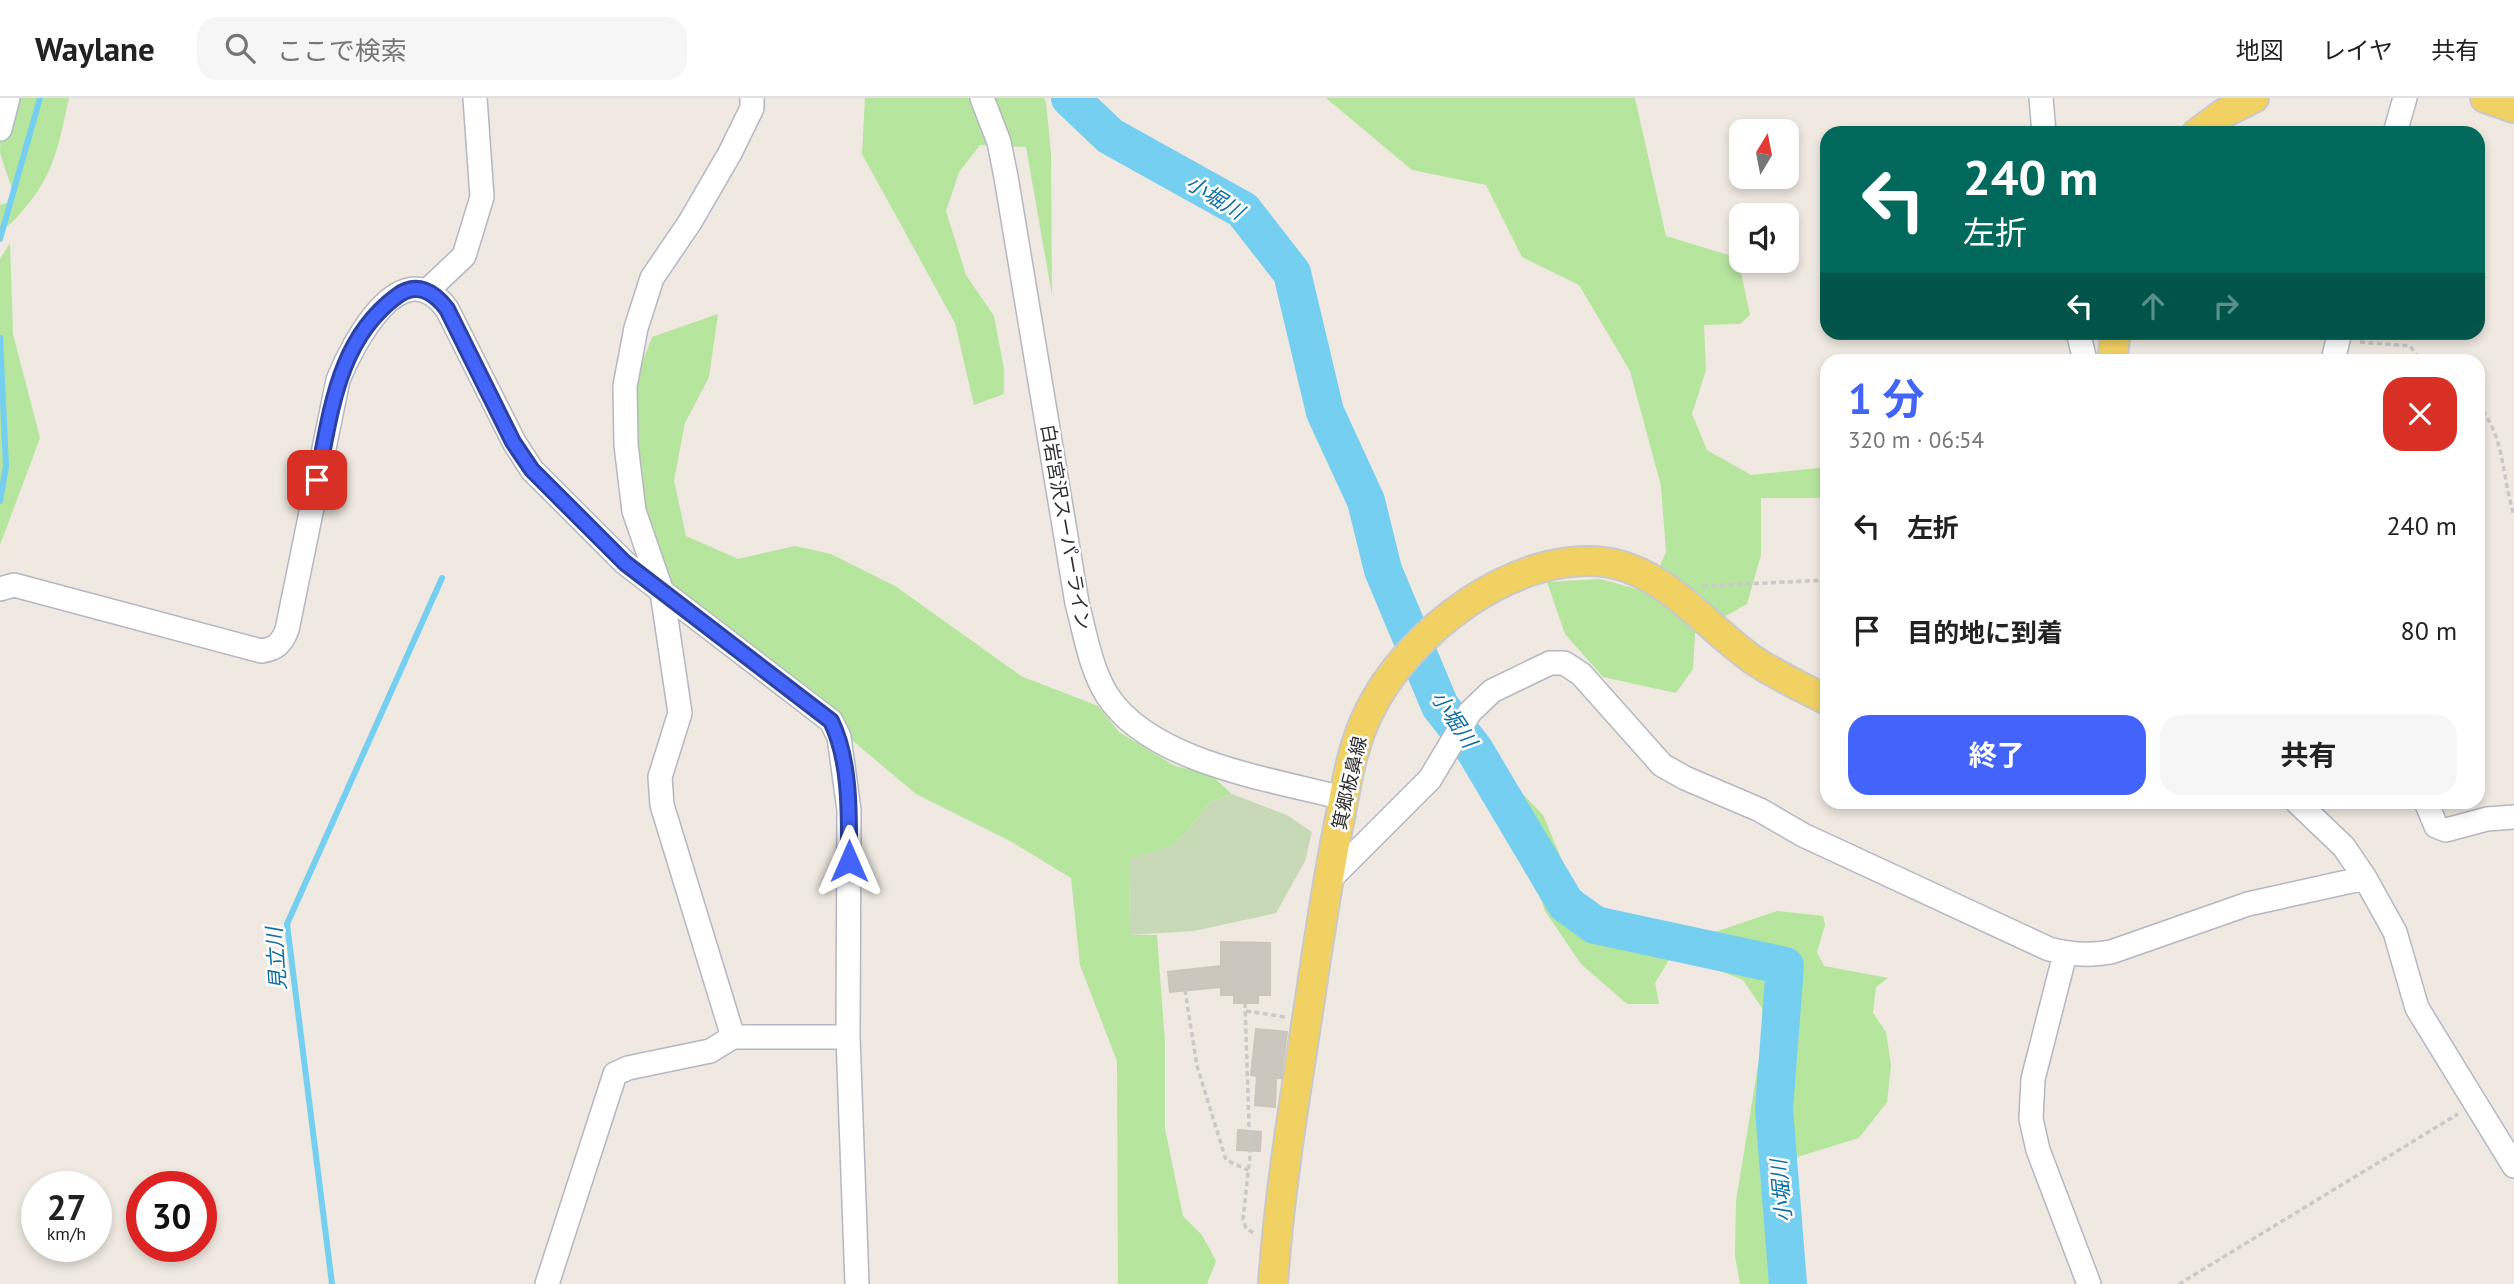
<!DOCTYPE html>
<html lang="ja">
<head>
<meta charset="utf-8">
<style>
	:root { --surface:#fff; --page:#f6f6f6; --text:#222; --muted:#767676; --line:#e0e0e0; --accent:#4264fb }
	body { margin:0; font-family:"PT Sans","Noto Sans JP",sans-serif; background:var(--page); color:var(--text); height:100vh; display:flex; flex-direction:column; font-size:26px; white-space:nowrap }
	* { box-sizing:border-box; margin:0 }
	p { font-size:23px; color:var(--muted) }
	.icon { flex:none; width:38px; height:38px; fill:none; stroke:currentColor; stroke-width:2; stroke-linecap:round; stroke-linejoin:round }
	.map { position:relative; flex:1; overflow:hidden }
	.details { position:absolute; left:1820px; top:256px; width:665px; height:455px; display:flex; flex-direction:column; background:var(--surface); border-radius:21px; box-shadow:0 4px 10px #0003 }
	.details>* { flex:none }
	.top-card { position:absolute; left:1820px; top:28px; width:665px; height:214px; border-radius:21px; box-shadow:0 4px 10px #0003; background:#00695c; color:#fff; overflow:hidden }
	.needle { width:46px; rotate:10deg }
	.controls { position:absolute; left:1729px; top:21px; display:grid; gap:14px }
	.controls a { display:grid; place-items:center; width:70px; height:70px; border-radius:14px; background:var(--surface); box-shadow:0 4px 10px #0003; font-size:35px }
	.speed { position:absolute; left:21px; top:1073px; display:flex; gap:14px; font-size:35px; font-weight:700; text-align:center }
	.speed>* { display:grid; place-content:center; width:91px; height:91px; border-radius:50%; background:var(--surface); box-shadow:0 4px 10px #0003; line-height:1 }
	.speed small { font-size:18px; font-weight:400 }
	.speed .limit { border:10px solid #d22; background:#fff; color:#111 }
	.pin { position:absolute; display:grid; place-items:center; width:60px; height:60px; color:#fff; margin:-30px; border-radius:14px; box-shadow:0 4px 10px #0006 }
	.me { position:absolute; width:77px; margin:-38px; rotate:0deg; stroke-linejoin:round; filter:drop-shadow(0 0 5px #0008) }
	.turn { display:flex; align-items:center; gap:24px; height:147px; padding:0 28px; font-size:32px }
	.turn .icon { width:91px; height:91px; stroke-width:2.5 }
	.turn b { display:block; font-size:49px; line-height:60px }
	.lanes { display:flex; align-items:center; height:66px; padding:0 28px; background:#0003; justify-content:center; gap:35px; direction:ltr }
	.lanes .off { opacity:.35 }
	.round { display:grid; place-items:center; flex:none; width:74px; height:74px; border-radius:21px; background:var(--page) }
	.head { display:flex; align-items:center; justify-content:space-between; height:119px; padding:0 28px }
	h1 { font-size:42px; font-weight:700; line-height:52px; color:var(--accent) }
	.cta { display:flex; gap:14px; margin-top:auto; padding:14px 28px }
	.cta a { flex:1; height:80px; border-radius:21px; background:var(--accent); color:#fff; font-size:28px; font-weight:700; line-height:80px; text-align:center }
	.cta a+a { background:var(--page); color:var(--text) }
	ul { padding:0; list-style:none }
	li { display:flex; align-items:center; gap:21px; height:105px; padding:0 28px }
	li div { flex:1 }
	li b { display:block; font-size:26px }
	li em { font-style:normal }
	header { display:flex; align-items:center; gap:42px; box-sizing:border-box; height:98px; padding:0 35px; background:var(--surface); border-bottom:2px solid var(--line) }
	header strong { font-size:33px }
	nav { display:flex; gap:38px; margin-inline-start:auto; font-size:24px }
	.search { width:490px; height:63px; background:var(--page); display:flex; align-items:center; gap:18px; box-sizing:border-box; padding:0 24px; border-radius:21px; color:var(--muted); font-size:26px }
	.map>svg:first-child { display:block }
	.green { fill:#b6e59e }
	.cemetery { fill:#c8d9b8 }
	.lines { fill:none; stroke-linecap:round; stroke-linejoin:round }
	.stream { stroke:#75cff0; stroke-width:6 }
	.river { stroke:#75cff0; stroke-width:38 }
	.building { fill:#cbc7bf; stroke:#cbc5ba; stroke-width:2 }
	.minor-casing { stroke:#b4b7c1; stroke-width:26 }
	.major-casing { stroke:#c9c9c9; stroke-width:32 }
	.path { stroke:#c9c9c9; stroke-width:3.5; stroke-dasharray:5 3.5; stroke-linecap:butt }
	.minor { stroke:#fff; stroke-width:23 }
	.major { stroke:#f2d163; stroke-width:28 }
	.route-casing { stroke:#2b41a3; stroke-width:18 }
	.route { stroke:#4264fb; stroke-width:12 }
	.labels { text-anchor:middle; dominant-baseline:central; stroke-width:5; stroke-linejoin:round; paint-order:stroke }
	.street-label { font-size:19px; fill:#2e2e2e; stroke:#fff }
	.water-label { font-size:21px; font-style:italic; fill:#0d6fa3; stroke:#fff }
</style>
</head>
<body>
<header>
<strong>Waylane</strong>
<div class="search"><svg class="icon" aria-label="search" viewBox="0 0 24 24"><circle cx="10" cy="10" r="6"/><path d="M15 15l6 6"/></svg>ここで検索</div>
<nav><a>地図</a><a>レイヤ</a><a>共有</a></nav>
</header>
<div class="map">
<svg width="2514" height="1186" viewBox="0 0 2514 1186">
	<rect width="100%" height="100%" fill="#efe9e1"/>
	<path class="green" d="M2,0H69C59,44 55,76 24,111C17,119 10,128 0,133V107L9,104L12,91L0,55Z
		M865,0H1044L1046,4L1051,56L1052,197L1026,49L980,47L959,74L946,113L966,177L994,218L1004,271V296L974,307L955,225L862,56Z
		M1326,0H1635L1666,138L1738,160L1750,217L1740,226L1704,227L1706,272L1692,316L1707,352L1751,377L1827,369V400H1761V457L1747,506L1695,535L1693,571L1676,595L1603,579L1565,536L1547,484L1600,481L1648,494L1666,454L1661,388L1630,273L1579,187L1522,159L1486,87L1412,72Z
		M10,145L13,236L40,340L0,447V161Z
		M718,216L709,279L685,325L674,382L686,438L738,461L795,448L831,456L895,488L1021,578L1098,608L1119,634L1175,668L1210,676L1232,696L1210,704L1187,733L1170,749L1130,761L1129,837H1157L1165,945V1031L1183,1118L1202,1137L1216,1163L1207,1186H1118L1117,963L1080,867L1071,780L1012,744L916,696L671,490L644,416L635,349L633,288L652,239Z
		M1480,670L1500,673L1543,717L1573,788L1598,816L1694,835L1718,833L1777,813L1823,818L1825,827L1817,854L1824,868L1888,880L1876,889L1873,915L1886,934L1891,967L1887,1004L1859,1040L1797,1059L1789,1186H1740L1735,1158L1736,1103L1762,943V910L1743,882L1705,867L1669,862L1655,885L1659,906H1627L1581,866L1545,813L1536,786L1480,693L1476,680Z"/>
	<path class="cemetery" d="M1232,696L1287,717L1312,734L1305,763L1276,815L1194,833L1129,837L1130,760L1170,749L1187,733L1210,704Z"/>
	<g class="lines">
		<path class="stream" d="M0,141L40,0
			M0,240L6,368L0,403
			M332,1186L287,826L442,480"/>
		<path class="river" d="M1070,0L1110,38L1243,112L1292,175L1325,314L1366,403L1383,472L1440,608L1474,651L1566,806L1595,827L1785,868L1774,1011L1788,1186"/>
	</g>
	<path class="building" d="M1221,844L1270,845V897H1258V905H1234V897H1221V889L1170,894L1168,874L1221,868Z
		M1256,931L1287,934L1281,980H1276L1275,1009L1255,1007L1257,978L1251,977Z
		M1238,1032L1261,1034L1260,1053L1237,1052Z"/>
	<g class="lines">
		<defs>
			<path id="minor" d="M982,0L999,44L1006,79L1077,505C1085,535 1090,569 1107,597C1150,664 1270,681 1343,700
				M2041,0L2044,35
				M0,31L8,0
				M2395,35L2405,0
				M428,192L464,158L482,99L475,0
				M2078,234L2085,262
				M2333,262L2340,234
				M0,491L14,487L261,553C276,551 281,546 287,532L338,282C353,245 402,150 447,211L514,344L532,372L625,465L831,623L839,639L849,712L848,939L857,1186
				M2297,704L2344,749L2365,780L2395,834L2417,910L2514,1068
				M2426,704L2436,728L2446,732L2487,721L2514,719
				M1327,784L1430,681L1470,614L1492,593L1550,565H1564L1581,576L1662,667L1685,680L1760,712L1803,737L2049,851C2071,857 2089,858 2111,854L2248,806L2365,780
				M2065,856L2033,981L2031,1021L2038,1052L2089,1186
				M733,939L662,707L660,679L680,615L662,494L634,413L626,347L625,288L636,230L652,180L690,124L730,55L752,10V0
				M547,1186L615,976L628,970L710,953L733,939H848"/>
			<path id="major" d="M2485,0L2514,10
				M2197,35L2224,15L2254,0
				M2112,262L2116,234
				M1273,1186C1280,1082 1299,977 1314,874C1322,821 1330,768 1341,715C1347,681 1353,647 1368,616C1406,535 1517,449 1611,465C1667,476 1707,529 1752,561C1775,577 1802,589 1827,602"/>
		</defs>
		<use href="#minor" class="minor-casing"/>
		<use href="#major" class="major-casing"/>
		<path class="path" d="M2360,244L2410,248L2420,262
			M2478,306C2506,342 2501,376 2514,417
			M1703,488L1827,482
			M1185,892L1197,968L1226,1062L1248,1072
			M1245,905L1250,1058L1243,1121L1246,1130L1255,1136
			M1246,913L1285,919
			M2179,1186L2458,1016"/>
		<use href="#minor" class="minor"/>
		<use href="#major" class="major"/>
	</g>
	<g class="lines">
		<defs>
			<path id="route" d="M317,382C331,315 337,242 397,198C417,183 434,194 447,211L513,344L532,372L625,465L831,623C851,664 849,718 849,763"/>
		</defs>
		<use href="#route" class="route-casing"/>
		<use href="#route" class="route"/>
	</g>
	<g class="labels">
		<g class="street-label">
			<text transform="translate(1066 429) rotate(80)">白岩宮沢スーパーライン</text>
			<text transform="translate(1349 685) rotate(-77)">箕郷板鼻線</text>
		</g>
		<g class="water-label">
			<text transform="translate(1215 99) rotate(32)">小堀川</text>
			<text transform="translate(1454 621) rotate(56)">小堀川</text>
			<text transform="translate(276 861) rotate(-94)">見立川</text>
			<text transform="translate(1781 1093) rotate(-95)">小堀川</text>
		</g>
	</g>
</svg>
<div class="controls">
<a><svg class="needle" viewBox="-14 -14 28 28"><path d="M0-13l5 13h-10z" fill="#e53935"/><path d="M0 13l5-13h-10z" fill="#767676"/></svg></a>
<a><svg class="icon" aria-label="sound" viewBox="0 0 24 24"><path d="M4 9h4l5-4v14l-5-4H4zM17 9q2 3 0 6"/></svg></a>
</div>
<div class="speed"><div>27<small>km/h</small></div><div class="limit">30</div></div>
<div class="pin" style="left:317px;top:382px;background:#d93025"><svg class="icon" aria-label="arrive" viewBox="0 0 24 24"><path d="M6 21V4h12l-3 4 3 4H6"/></svg></div>
<svg class="me" style="left:849px;top:763px" viewBox="-20 -20 40 40"><path d="M0-17L14 15 0 8-14 15z" fill="#4264fb" stroke="#fff" stroke-width="4"/></svg>
<div class="top-card">
<div class="turn"><svg class="icon" aria-label="left" viewBox="0 0 24 24"><path d="M17 20v-9H6M10 6l-5 5 5 5"/></svg><div><b>240 m</b>左折</div></div>
<div class="lanes"><svg class="icon" aria-label="left" viewBox="0 0 24 24"><path d="M17 20v-9H6M10 6l-5 5 5 5"/></svg><svg class="icon off" aria-label="ahead" viewBox="0 0 24 24"><path d="M12 20V5M6 11l6-6 6 6"/></svg><svg class="icon off" aria-label="right" viewBox="0 0 24 24"><path d="M7 20v-9h11M14 6l5 5-5 5"/></svg></div>
</div>
<section class="details">
<div class="head"><div><h1>1 分</h1><p>320 m · 06:54</p></div><a class="round" style="background:#d93025;color:#fff"><svg class="icon" aria-label="close" viewBox="0 0 24 24"><path d="M6 6l12 12M18 6L6 18"/></svg></a></div>
<ul>
<li><svg class="icon" aria-label="left" viewBox="0 0 24 24"><path d="M17 20v-9H6M10 6l-5 5 5 5"/></svg><div><b>左折</b></div><em>240 m</em></li>
<li><svg class="icon" aria-label="arrive" viewBox="0 0 24 24"><path d="M6 21V4h12l-3 4 3 4H6"/></svg><div><b>目的地に到着</b></div><em>80 m</em></li>
</ul>
<div class="cta"><a>終了</a><a>共有</a></div>
</section>
</div>
</body>
</html>
